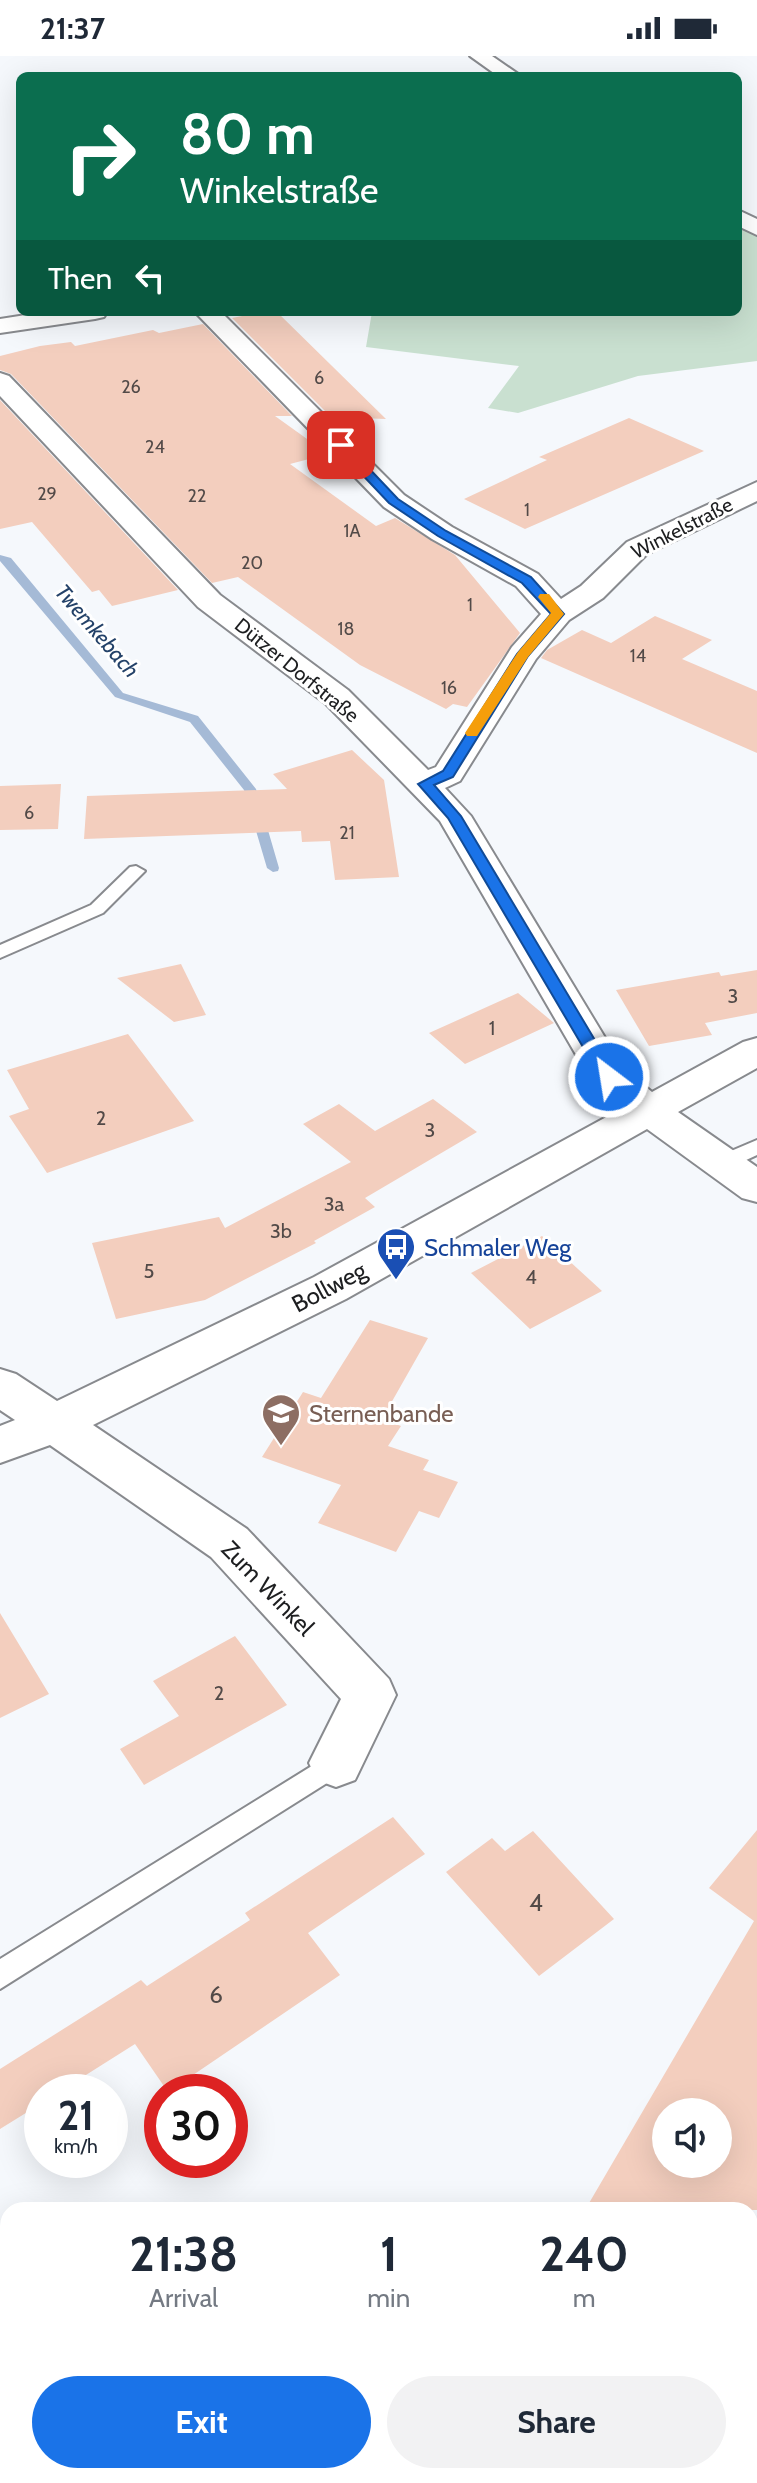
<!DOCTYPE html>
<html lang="en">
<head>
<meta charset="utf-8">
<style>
	:root { --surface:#fff; --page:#f2f2f3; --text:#1f2937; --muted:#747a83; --accent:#1a73e8 }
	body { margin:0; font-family:Cabin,sans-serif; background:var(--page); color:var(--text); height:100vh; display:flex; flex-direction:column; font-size:30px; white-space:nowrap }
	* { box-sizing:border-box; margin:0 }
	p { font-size:26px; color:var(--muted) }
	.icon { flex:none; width:44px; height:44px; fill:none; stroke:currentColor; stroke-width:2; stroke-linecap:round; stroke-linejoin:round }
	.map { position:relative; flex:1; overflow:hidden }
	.sheet { position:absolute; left:0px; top:2146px; width:758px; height:282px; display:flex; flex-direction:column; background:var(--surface); border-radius:24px 24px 0 0; box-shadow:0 8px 32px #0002 }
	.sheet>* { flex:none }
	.guide { position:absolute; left:16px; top:16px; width:726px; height:244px; border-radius:12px; box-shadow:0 8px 32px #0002; background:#0b6e4f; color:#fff; overflow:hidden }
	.buttons { position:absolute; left:652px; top:2042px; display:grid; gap:16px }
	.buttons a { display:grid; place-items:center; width:80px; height:80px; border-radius:50%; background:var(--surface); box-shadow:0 8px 32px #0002; font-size:40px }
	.speed { position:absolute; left:24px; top:2018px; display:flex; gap:16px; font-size:40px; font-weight:700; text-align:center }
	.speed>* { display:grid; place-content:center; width:104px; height:104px; border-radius:50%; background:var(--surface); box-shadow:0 8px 32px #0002; line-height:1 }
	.speed small { font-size:20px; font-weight:400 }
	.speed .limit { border:12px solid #d22; background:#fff; color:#111 }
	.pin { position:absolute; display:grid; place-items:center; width:68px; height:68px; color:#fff; margin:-34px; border-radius:16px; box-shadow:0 4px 12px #0006 }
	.me { position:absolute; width:88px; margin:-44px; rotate:329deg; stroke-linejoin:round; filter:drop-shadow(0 0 6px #0008) }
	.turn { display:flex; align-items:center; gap:28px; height:168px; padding:0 32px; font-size:36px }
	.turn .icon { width:104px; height:104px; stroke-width:2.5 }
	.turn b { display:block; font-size:56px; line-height:68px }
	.then { display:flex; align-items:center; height:76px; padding:0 32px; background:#0003; gap:16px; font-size:30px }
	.eta { display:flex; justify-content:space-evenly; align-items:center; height:136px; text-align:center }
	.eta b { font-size:48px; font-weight:700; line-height:56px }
	.cta { display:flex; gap:16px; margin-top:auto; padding:16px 32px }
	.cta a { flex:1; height:92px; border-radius:48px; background:var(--accent); color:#fff; font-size:32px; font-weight:700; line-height:92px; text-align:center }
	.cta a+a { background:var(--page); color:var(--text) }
	.status { display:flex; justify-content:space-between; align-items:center; height:56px; padding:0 40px; background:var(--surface); direction:ltr }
	.status svg { height:22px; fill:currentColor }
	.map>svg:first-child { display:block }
	.green { fill:#c9e0d0 }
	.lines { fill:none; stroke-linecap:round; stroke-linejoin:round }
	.stream { fill:#a5bad6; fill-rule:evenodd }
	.building { fill:#f3cebe; fill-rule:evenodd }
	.lane-casing { stroke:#888a8e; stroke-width:4 }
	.street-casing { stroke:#888a8e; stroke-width:4 }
	.lane { fill:#fff; fill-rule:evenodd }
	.street { fill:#fff; fill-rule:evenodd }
	.route { fill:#1a73e8; stroke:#114b97; stroke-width:2 }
	.slow { fill:#f59e0b }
	.labels { text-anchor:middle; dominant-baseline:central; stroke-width:6; stroke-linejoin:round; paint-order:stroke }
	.far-number-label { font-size:18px; fill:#524a48 }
	.far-street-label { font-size:20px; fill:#1d1e20; stroke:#fff }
	.number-label { font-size:20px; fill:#524a48 }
	.far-water-label { font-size:22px; font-style:italic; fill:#244269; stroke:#fff }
	.transit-label { font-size:24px; fill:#164399; stroke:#fff; text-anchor:start }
	.street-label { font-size:24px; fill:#1d1e20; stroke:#fff }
	.education-label { font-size:24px; fill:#785e54; stroke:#fff; text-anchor:start }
	.near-number-label { font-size:24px; fill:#524a48 }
</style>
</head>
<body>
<div class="status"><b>21:37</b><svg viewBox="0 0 49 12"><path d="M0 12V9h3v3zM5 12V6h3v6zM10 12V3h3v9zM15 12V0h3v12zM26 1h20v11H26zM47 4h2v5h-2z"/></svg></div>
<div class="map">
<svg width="757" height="2427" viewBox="0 0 757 2427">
	<rect width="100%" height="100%" fill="#f5f8fc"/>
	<path class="green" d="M738,167L757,179V305L638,320L518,357L488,352L519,310L366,291L372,256H738Z"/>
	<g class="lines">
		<path class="stream" d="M0,499L11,502L123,637L198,660L256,733L279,812L278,815L273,816L267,812L244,734L190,666L115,641L0,505Z"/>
	</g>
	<path class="building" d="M262,256H277L386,363L331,361L232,262Z
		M203,268L292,360H275L328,398L290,408L376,470L395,462L455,499L520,577L467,651L453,648L446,653L360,609L238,521L212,527L11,318L0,314V300L40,290L71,286L75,290L153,274L159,277Z
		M0,344L178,534L112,550L99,534L92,536L32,466L0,473Z
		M629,362L704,395L525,473L464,443L547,404L539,401Z
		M655,560L712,584L682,603L757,635V697L541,602L547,594L582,574L611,587Z
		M352,694L384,724L399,821L335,824L330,785L302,786L301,775L84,783L87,740L287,733L273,718Z
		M61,728L58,773L0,774V730Z
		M181,908L206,959L174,966L117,922Z
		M757,914V957L705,967L712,979L649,990L616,934L719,916L721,920Z
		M518,937L554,967L465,1008L429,977Z
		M128,978L194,1065L47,1117L9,1060L29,1053L7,1014Z
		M433,1043L477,1076L365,1142L375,1151L314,1185L316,1187L205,1244L116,1263L92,1187L219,1161L225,1172L351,1106L303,1068L339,1048L375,1075Z
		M542,1180L602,1235L530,1273L471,1217Z
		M370,1264L428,1282L382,1363L401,1370L388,1390L429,1404L423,1414L458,1426L439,1462L419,1455L396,1496L318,1467L341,1429L262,1401L303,1336L321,1342Z
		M0,1557L49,1638L0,1662Z
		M235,1580L287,1649L144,1729L120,1693L179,1660L153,1625Z
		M393,1761L425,1798L308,1877L340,1919L168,2036L135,1988L59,2036H42V2047L0,2073V2013L141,1924L147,1930L250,1864L245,1857Z
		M757,1774V2154H585L754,1865L709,1832ZM666,2056H718V2108H666Z
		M533,1775L614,1863L539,1920L446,1816L492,1782L505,1795Z"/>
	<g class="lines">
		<defs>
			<path id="lane" d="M136,810L145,815L103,857L0,902V889L91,849L130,811Z
				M757,1084V1099L731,1111H717L714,1106L717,1101Z
				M336,1695L346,1699L350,1707L346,1715L0,1933V1903Z"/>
			<path id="street" d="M470,0H492L521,20H498Z
				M738,154L757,163V179L738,170Z
				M45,256H107L104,261L95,263L0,277V263Z
				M195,256H221L404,439L452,471L538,518L561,543L581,530L627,486L757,426V445L647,498L603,542L569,564L536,603L460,725L445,732L471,760L624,1013L652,1036L743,986L757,982V1012L678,1056L757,1111V1146L742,1142L647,1073L346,1243L93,1369L247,1473L389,1623L396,1639L355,1724L336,1731L317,1724L309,1707L341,1643L211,1501L50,1389L0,1407V1370L15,1364L0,1354V1313L16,1318L57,1345L314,1221L621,1053L589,1021L440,765L326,648L198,551L0,340V317L9,320L220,539L348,634L428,714L436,711L512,591L541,558L516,530L432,483L384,451Z"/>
		</defs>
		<use href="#lane" class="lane-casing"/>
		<use href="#street" class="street-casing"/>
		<use href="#lane" class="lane"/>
		<use href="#street" class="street"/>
	</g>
	<path class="route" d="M337,387H345L398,443L446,475L531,521L564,558L528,600L453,721L434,729L461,760L617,1021L615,1025H603L448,762L418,728L443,715L517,598L551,558L522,527L438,480L389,447L337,392Z"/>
	<path class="slow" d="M540,538H549L564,558L528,601L477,680H467L465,677L518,596L551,557L538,541Z"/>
	<defs>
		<symbol id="bus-pin" viewBox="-11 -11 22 30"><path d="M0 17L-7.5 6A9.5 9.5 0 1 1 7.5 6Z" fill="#1a4fb4" stroke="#fff"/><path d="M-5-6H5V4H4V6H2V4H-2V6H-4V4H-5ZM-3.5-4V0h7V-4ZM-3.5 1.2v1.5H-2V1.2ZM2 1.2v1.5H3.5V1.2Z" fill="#fff"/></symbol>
		<symbol id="school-pin" viewBox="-11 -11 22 30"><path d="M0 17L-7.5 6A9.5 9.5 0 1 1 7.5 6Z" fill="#8d6e63" stroke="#fff"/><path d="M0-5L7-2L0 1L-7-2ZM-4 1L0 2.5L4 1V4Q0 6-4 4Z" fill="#fff"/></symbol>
	</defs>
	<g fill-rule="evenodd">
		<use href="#bus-pin" x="374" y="1169" width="44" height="60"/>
		<use href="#school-pin" x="259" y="1335" width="44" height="60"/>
	</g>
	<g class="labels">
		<g class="far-number-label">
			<text x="319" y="322">6</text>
			<text x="131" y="331">26</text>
			<text x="155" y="391">24</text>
			<text x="47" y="438">29</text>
			<text x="197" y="440">22</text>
			<text x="527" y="454">1</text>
			<text x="352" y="475">1A</text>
			<text x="252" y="507">20</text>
			<text x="470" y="549">1</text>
			<text x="346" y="573">18</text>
			<text x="638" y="600">14</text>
			<text x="449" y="632">16</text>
			<text x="29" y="757">6</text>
			<text x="347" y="777">21</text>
		</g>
		<g class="far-street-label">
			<text transform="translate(682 472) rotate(-27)">Winkelstraße</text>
			<text transform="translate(297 614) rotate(39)">Dützer Dorfstraße</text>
		</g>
		<g class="number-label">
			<text x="733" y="940">3</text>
			<text x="492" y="972">1</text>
			<text x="101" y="1062">2</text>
			<text x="430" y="1074">3</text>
			<text x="334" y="1148">3a</text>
			<text x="281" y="1175">3b</text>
			<text x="149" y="1215">5</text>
			<text x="531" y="1221">4</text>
			<text x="219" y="1637">2</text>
		</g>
		<g class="far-water-label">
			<text transform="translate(97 575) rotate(49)">Twemkebach</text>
		</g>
		<g class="transit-label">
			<text x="424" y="1191">Schmaler Weg</text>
		</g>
		<g class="street-label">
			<text transform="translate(329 1231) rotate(-28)">Bollweg</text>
			<text transform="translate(268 1532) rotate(46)">Zum Winkel</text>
		</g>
		<g class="education-label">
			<text x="309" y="1357">Sternenbande</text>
		</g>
		<g class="near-number-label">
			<text x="536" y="1846">4</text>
			<text x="216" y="1938">6</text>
		</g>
	</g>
</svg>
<div class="buttons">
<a><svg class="icon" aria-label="sound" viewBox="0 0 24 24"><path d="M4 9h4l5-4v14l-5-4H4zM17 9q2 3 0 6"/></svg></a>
</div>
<div class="speed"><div>21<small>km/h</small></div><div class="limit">30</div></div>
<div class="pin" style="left:341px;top:389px;background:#d93025"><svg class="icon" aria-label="arrive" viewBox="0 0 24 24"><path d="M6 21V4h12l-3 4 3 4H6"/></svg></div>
<svg class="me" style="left:609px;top:1021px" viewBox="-20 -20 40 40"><circle r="17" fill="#1a73e8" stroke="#fff" stroke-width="3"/><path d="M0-11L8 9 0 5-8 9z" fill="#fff"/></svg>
<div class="guide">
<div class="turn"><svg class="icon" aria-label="right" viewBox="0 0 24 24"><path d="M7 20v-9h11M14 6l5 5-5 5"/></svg><div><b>80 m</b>Winkelstraße</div></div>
<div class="then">Then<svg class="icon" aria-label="left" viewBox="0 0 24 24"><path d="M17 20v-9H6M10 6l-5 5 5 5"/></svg></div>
</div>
<section class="sheet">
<div class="eta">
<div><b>21:38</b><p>Arrival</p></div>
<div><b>1</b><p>min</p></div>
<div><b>240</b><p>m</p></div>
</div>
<div class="cta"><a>Exit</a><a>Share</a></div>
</section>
</div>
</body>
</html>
